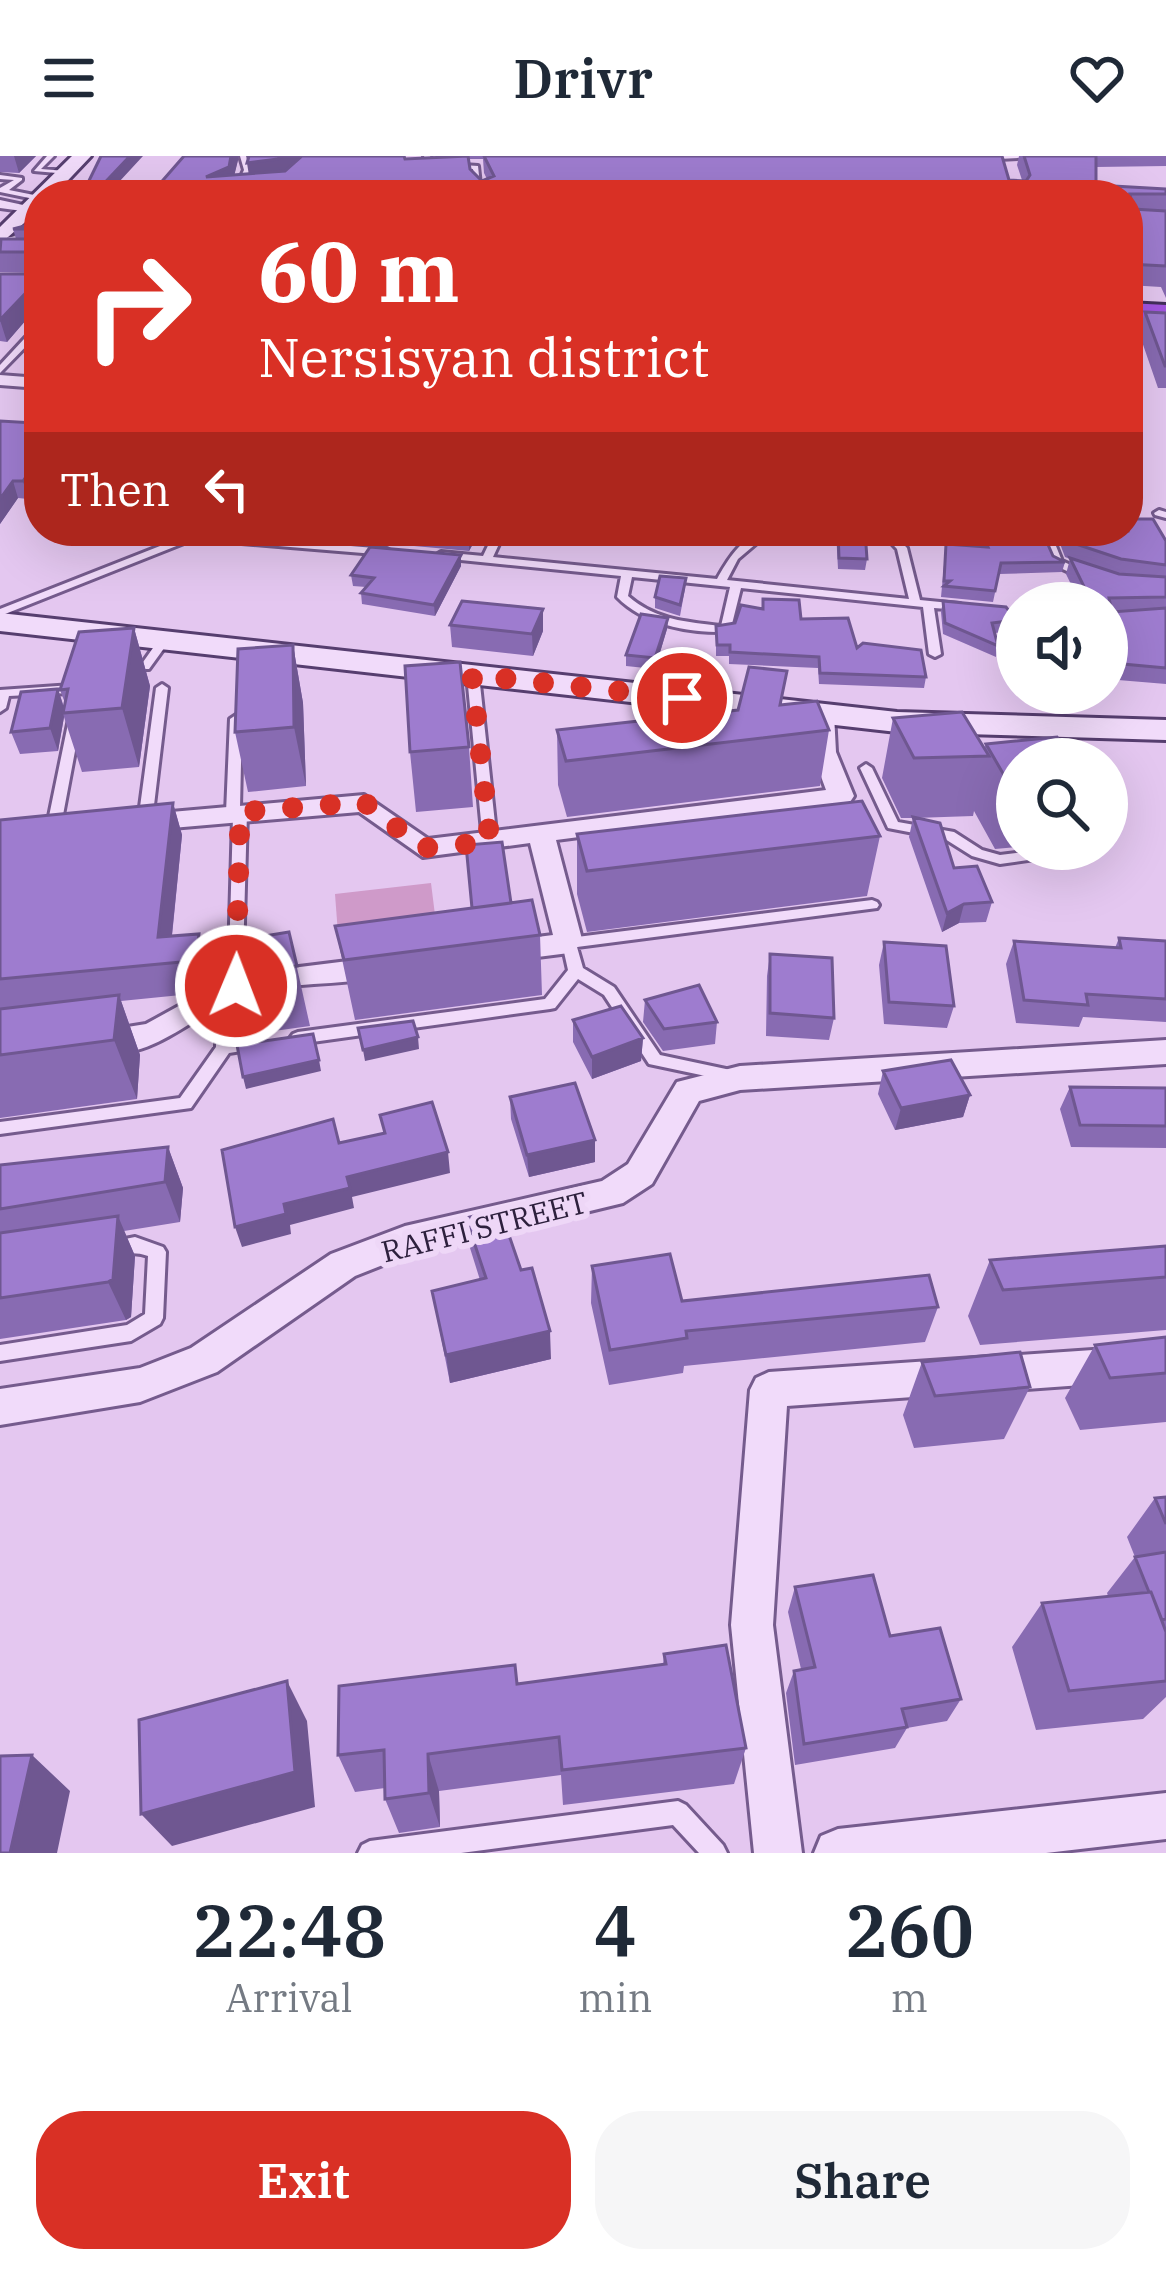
<!DOCTYPE html>
<html lang="en">
<head>
<meta charset="utf-8">
<style>
	:root { --surface:#fff; --page:#f6f6f7; --text:#1f2937; --muted:#747a83; --accent:#d93025 }
	body { margin:0; font-family:"IBM Plex Serif",serif; background:var(--page); color:var(--text); height:100vh; display:flex; flex-direction:column; font-size:45px; white-space:nowrap }
	* { box-sizing:border-box; margin:0 }
	p { font-size:39px; color:var(--muted) }
	.icon { flex:none; width:66px; height:66px; fill:none; stroke:currentColor; stroke-width:2; stroke-linecap:round; stroke-linejoin:round }
	.map { position:relative; height:1697px; overflow:hidden }
	.side { display:flex; flex-direction:column; background:var(--surface); flex:1 }
	.side>* { flex:none }
	.top-card { position:absolute; left:24px; top:24px; width:1119px; height:366px; border-radius:48px; box-shadow:0 12px 48px #0002; background:#d93025; color:#fff; overflow:hidden }
	.tools { position:absolute; left:996px; top:426px; display:grid; gap:24px }
	.tools a { display:grid; place-items:center; width:132px; height:132px; border-radius:50%; background:var(--surface); box-shadow:0 12px 48px #0002; font-size:60px }
	.pin { position:absolute; display:grid; place-items:center; width:102px; height:102px; color:#fff; margin:-51px; border:6px solid #fff; border-radius:50%; box-shadow:0 3px 12px #0007 }
	.me { position:absolute; width:132px; margin:-66px; rotate:1deg; stroke-linejoin:round; filter:drop-shadow(0 0 9px #0008) }
	.turn { display:flex; align-items:center; gap:42px; height:252px; padding:0 36px; font-size:54px }
	.turn .icon { width:156px; height:156px; stroke-width:2.5 }
	.turn b { display:block; font-size:84px; line-height:102px }
	.then { display:flex; align-items:center; height:114px; padding:0 36px; background:#0003; gap:24px; font-size:45px }
	.eta { display:flex; justify-content:space-evenly; align-items:center; height:204px; text-align:center }
	.eta b { font-size:72px; font-weight:600; line-height:84px }
	.button { display:flex; gap:24px; margin-top:auto; padding:24px 36px }
	.button a { flex:1; height:138px; border-radius:48px; background:var(--accent); color:#fff; font-size:48px; font-weight:600; line-height:138px; text-align:center }
	.button a+a { background:var(--page); color:var(--text) }
	header { display:flex; justify-content:space-between; align-items:center; height:156px; padding:0 36px; background:var(--surface); font-size:54px; font-weight:600 }
	.map>svg:first-child { display:block }
	.green { fill:#cf9ac9 }
	.lines { fill:none; stroke-linecap:round; stroke-linejoin:round }
	.lane-casing { stroke:#755b8d; stroke-width:6 }
	.street-casing { stroke:#755b8d; stroke-width:6 }
	.secondary-casing { stroke:#563e6f; stroke-width:6 }
	.highway-casing { stroke:#432f5b; stroke-width:6 }
	.lane { fill:#f1dbfa; fill-rule:evenodd }
	.street { fill:#f1dbfa; fill-rule:evenodd }
	.secondary { fill:#f1dbfa; fill-rule:evenodd }
	.highway { fill:#a356e1; fill-rule:evenodd }
	.wall { fill:#886bb2; fill-rule:evenodd }
	.shaded-wall { fill:#6f5791 }
	.building { fill:#9e7ccf; stroke:#6f5791; stroke-width:3 }
	.route { stroke:#d93025; stroke-width:21; stroke-dasharray:0 37.8 }
	.labels { text-anchor:middle; dominant-baseline:central; stroke-width:12; stroke-linejoin:round; paint-order:stroke }
	.street-label { font-size:30px; fill:#2d203d; stroke:#eed7f7 }
</style>
</head>
<body>
<header><svg class="icon" aria-label="menu" viewBox="0 0 24 24"><path d="M4 6h16M4 12h16M4 18h16"/></svg>Drivr<svg class="icon" aria-label="heart" viewBox="0 0 24 24"><path d="M12 20l-8-8c-3-5 5-10 8-4 3-6 11-1 8 4z"/></svg></header>
<div class="map">
<svg width="1166" height="1697" viewBox="0 0 1166 1697">
	<rect width="100%" height="100%" fill="#e4c7f0"/>
	<path class="green" d="M431,727L436,767L338,778L335,738Z"/>
	<g class="lines">
		<defs>
			<path id="lane" d="M47,0H54L41,13L66,15L68,18L34,15Z
				M240,0H246L250,14L241,34L225,39H214L235,33L244,14Z
				M424,0H430L433,7L478,10L480,29L490,39H483L474,29L473,13L428,10Z
				M0,19L22,22V24L9,34L39,40V44L0,36V32L14,24L0,23Z
				M39,76V80L0,87V83Z
				M36,170H39V177L0,217V209Z
				M1159,354L1166,356V362L1155,359L1154,357Z
				M495,375H505L493,401L717,423C728,403 745,375 771,375L738,403L727,424L909,443L897,393L880,375H891L907,392L920,444L960,448L965,451L960,454L934,452L941,498L935,501L929,498L923,451L741,432L730,476C691,477 645,470 617,441L621,420L441,402L436,399L441,396L483,400ZM632,421L730,431L721,470C687,466 655,464 628,440Z
				M1040,375H1050L1062,405L1090,418V422H1082L1054,409Z
				M193,377L387,393L392,396L387,399L194,383L0,460V453Z
				M164,481L170,484L149,513H141V509L160,482Z
				M473,516L479,519L497,686L490,690L483,686L467,519Z
				M162,528L168,532L152,666L145,670L138,666L156,532Z
				M72,529L82,537V543H74L69,537L9,540L6,552L0,556V534Z
				M75,559L81,563L60,675L53,679L46,675L69,563Z
				M236,559L242,563L240,652L247,656L243,803L236,808L229,803L233,661L226,657L230,563Z
				M866,608L872,612L898,666L954,676L982,694L1000,699L1046,693H1083L1076,697L1000,708L972,700L945,683L888,672L860,612Z
				M872,744L877,746L879,749L877,752L577,791L583,812L614,831L660,899L740,916L742,920L740,924L734,926L649,908L604,839L578,823L555,852L550,853L298,888L293,886L290,882L293,878L298,876L545,843L568,814L562,787L569,782Z
				M224,835L231,840L232,885L256,882L261,884L264,888L261,892L229,897L191,952L0,978V966L180,942L216,891L217,840Z
				M135,1081L163,1091L166,1096L163,1162L160,1168L131,1185L0,1205V1189L127,1169L145,1158L148,1100C129,1093 120,1102 105,1097L102,1092L105,1087Z
				M678,1645L686,1649L723,1689L727,1697H699L673,1669L461,1697H358L362,1689L370,1685Z"/>
			<path id="street" d="M954,0H1056L960,5Z
				M0,44L37,52L30,56L0,52Z
				M0,219L39,222V232L0,229Z
				M822,551L834,558L836,596L854,640L850,646L556,684L583,787L569,797L505,805L491,795L505,785L553,779L530,687L423,701L359,656L137,675L124,667L137,659L364,639L428,683L826,634L812,596L810,558Z
				M380,801L395,811L390,818C343,832 286,823 240,841C189,860 146,913 84,894L80,886L84,878L146,868L235,819Z
				M1166,884V908L740,934L699,945L652,1028L623,1047L408,1099L355,1120L217,1216L140,1246L0,1269V1233L140,1212L191,1192L331,1098L405,1070L602,1025L628,1008L677,926L740,910Z
				M1166,1189V1223L787,1250L773,1469L802,1697H754L731,1469L750,1234L756,1222L769,1216Z
				M1166,1637V1683L1046,1697H814L821,1680L838,1673Z"/>
			<path id="secondary" d="M72,0H91L54,39H39V54L0,88V71Z
				M0,457L897,556L1166,564V584L897,576L0,475Z"/>
			<path id="highway" d="M1128,147L1166,149V167L1128,165Z"/>
		</defs>
		<use href="#lane" class="lane-casing"/>
		<use href="#street" class="street-casing"/>
		<use href="#secondary" class="secondary-casing"/>
		<use href="#highway" class="highway-casing"/>
		<use href="#lane" class="lane"/>
		<use href="#street" class="street"/>
		<use href="#secondary" class="secondary"/>
		<use href="#highway" class="highway"/>
	</g>
	<path class="wall" d="M0,0H36L19,17L0,16Z
		M184,0H239L234,19L451,0H1002L1009,24H1022L1017,9L1019,0H1166V10L1096,11V29L1166,33V142L1161,131L1128,129V39H150ZM468,3H483L484,17L487,23L482,25L470,13Z
		M39,67V149L7,186L0,185V118H36L37,117L0,116V84L16,83L13,73Z
		M1145,156L1166,157V232H1158L1139,177Z
		M30,250H39V326L28,343L18,342L0,368V265L34,267Z
		M480,375L469,395L381,387L380,376Z
		M558,375H632L627,390L558,383Z
		M836,375H865L867,403L865,414L838,413Z
		M978,375H1042L1053,400L1065,406L1062,416L999,418L993,446L941,441L946,388L981,390L976,380Z
		M1058,375H1128L1166,385V528L1118,524L1107,502V447H1080L1066,418L1070,403L1065,401L1057,380Z
		M461,399V410L435,460L362,448L361,437L366,431L353,430L351,419Z
		M685,433L680,460L655,452V441Z
		M763,443L857,492L926,521L924,532L819,528L818,512L729,508V500H716V470L735,467L762,453Z
		M943,445L1016,464L1013,475L995,477L998,490L996,501L943,478L941,456Z
		M668,462L667,473L655,513L626,510V499Z
		M450,469L543,475L533,500L452,491Z
		M134,472L150,530L139,611L82,616L64,561L58,595L20,598L11,576L58,533L64,551L65,547L60,534Z
		M293,489L303,547L306,630L248,636L235,576Z
		M783,549L829,574L820,630L567,661L558,629L557,574Z
		M893,562L984,593L986,588L1017,603V691L995,693L974,655L973,660L915,662L954,712L992,746L986,766L959,767L942,776L909,681L913,662H901L882,622Z
		M469,591L473,651L416,656L410,596Z
		M173,647L182,679L172,780L208,810L206,830L191,838L121,845L140,899L137,943L0,962V664Z
		M577,678L880,680L867,740L587,776L577,738Z
		M511,747L540,779L542,839L355,864L335,770Z
		M289,776L310,870L238,880L222,820Z
		M1119,782L1166,785V866L1083,861L1079,871L1016,867L1006,808L1014,785L1115,792Z
		M884,786L954,850L947,872L884,868L879,809Z
		M770,798L834,862L829,884L766,880L767,820Z
		M645,844L717,866L715,888L663,895L643,866Z
		M573,864L643,882L641,905L592,923L573,886Z
		M883,915L970,939L963,961L895,974L878,938Z
		M1070,931L1166,932V992L1071,991L1060,953Z
		M510,941L595,984V1006L529,1021L511,963Z
		M168,991L183,1032L180,1066L124,1075L135,1100L131,1161L126,1164L0,1183V1009Z
		M466,1062L551,1203L450,1227L432,1135L480,1124L470,1092Z
		M1166,1090V1174L980,1189L968,1160L990,1104Z
		M592,1110L682,1145L938,1151L925,1186L684,1210L683,1217L609,1229L591,1147Z
		M1166,1181V1266L1080,1274L1065,1242L1095,1189Z
		M922,1206L1030,1231L1004,1283L914,1292L903,1259Z
		M1166,1341V1541L1143,1563L1036,1574L1012,1491L1042,1447L1108,1440L1107,1437L1135,1401L1127,1381L1155,1342Z
		M795,1431L890,1480L961,1543L947,1565L907,1572L895,1592L795,1609L786,1537L794,1515L801,1513L788,1456Z
		M664,1498L746,1592L734,1628L563,1649L561,1619L439,1635L440,1671L399,1677L385,1643V1632L355,1636L338,1599L518,1528L663,1509Z"/>
	<path class="shaded-wall" d="M14,0H36L19,17Z
		M130,0H143L107,39H93Z
		M231,0H239L232,29L206,21Z
		M282,0H304L281,22L250,26L247,7Z
		M38,123L39,149L7,186L0,164Z
		M39,302V326L28,343L23,325Z
		M13,325L18,342L0,368V343Z
		M474,375H480L469,395V385Z
		M461,399V410L435,460L434,449Z
		M543,453V475L533,500L532,478Z
		M668,462L667,473L655,513V502Z
		M134,472L150,530L139,611L122,552Z
		M293,489L303,547L306,630L294,571Z
		M58,533L65,556L63,557L64,561L58,595L50,572Z
		M173,647L182,679L169,807L158,781Z
		M964,748L959,767L942,776L947,757Z
		M199,778L208,810L206,830L191,838L181,806Z
		M119,839L140,899L137,943L114,884Z
		M418,881L419,893L365,905L363,894Z
		M643,882L641,905L592,923V901Z
		M319,904L321,915L246,933L243,921Z
		M970,939L963,961L895,974L901,952Z
		M595,984V1006L529,1021L527,999Z
		M168,991L183,1032L180,1066L165,1026Z
		M448,996L450,1017L352,1041L354,1052L290,1069L291,1078L242,1091L235,1071L284,1048L347,1021Z
		M118,1060L135,1100L131,1161L126,1164L108,1126Z
		M550,1175L551,1203L450,1227L446,1199Z
		M287,1525L307,1565L315,1651L172,1690L141,1658Z
		M428,1598L439,1635L440,1671L429,1637Z
		M32,1599L70,1635L57,1697H10Z"/>
	<path class="building" d="M101,0H130L93,39H82Z
		M184,0H231L229,11L206,21L285,15L302,0H404L405,3L468,0L470,13L482,25L494,20L484,0H1002L1009,24L1026,25L1030,19L1024,0H1096V29L1166,33V38H1130L1133,53L1166,55V110L1128,108V39H150Z
		M249,0H282L278,3L247,7Z
		M36,67H39V82L34,73H13Z
		M1,83H39V123L0,164V118H36L37,96H0Z
		M1145,156L1166,157V210H1165Z
		M30,250H39V302L23,325H13L0,343V265L34,267L39,256Z
		M1128,363H1153L1166,385V409L1121,403L1070,386L1065,375H1128Z
		M380,375H474L469,385L380,376Z
		M585,375H629L627,380Z
		M838,375H865L867,403L839,402Z
		M981,375H1042L1053,400L1065,406L1001,407L995,435L944,430L950,425H944L946,388L988,391Z
		M370,391L461,399L434,449L361,437L374,422L351,419Z
		M1070,402L1119,418L1166,421V441L1109,442L1112,456L1166,452V512L1123,508L1107,476V447H1092Z
		M660,420L686,422L680,449L655,441Z
		M763,443L799,444L801,463L848,462L857,492L863,487L921,494L926,521L820,517L819,501L730,496V489H717L716,470L735,467L741,449L763,453Z
		M462,445L543,453L532,478L450,469Z
		M943,445L1006,451L1016,464L992,467L998,490L945,467Z
		M641,458L668,462L655,502L626,499Z
		M134,472L122,552L63,557L68,533L60,534L79,476Z
		M293,489L294,571L235,576L238,493Z
		M460,506L469,591L410,596L405,510Z
		M749,511L787,515L780,549L817,545L829,574L566,605L557,574L738,554Z
		M58,533L50,572L11,576L21,536Z
		M962,556L989,600L914,602L893,562Z
		M1057,581L1071,603H1017V633H1012L986,588Z
		M862,645L880,680L587,715L577,678Z
		M173,647L158,781L199,778L197,797L181,806L0,823V664Z
		M913,661L940,667L954,712L977,710L992,746L964,748L947,757Z
		M502,686L511,747L472,752L466,689Z
		M532,744L540,779L344,804L335,770Z
		M289,776L297,810L222,820L221,787Z
		M1119,782L1166,785V843L1086,838L1088,849L1024,844L1014,785L1121,792Z
		M884,786L946,790L954,850L889,846Z
		M770,798L832,802L834,862L770,857Z
		M699,829L717,866L664,873L645,844Z
		M119,839L114,884L0,899V853Z
		M621,850L643,882L592,901L573,864Z
		M413,865L418,881L363,894L358,872Z
		M313,878L319,904L243,921L237,889Z
		M951,904L970,939L901,952L883,915Z
		M575,927L595,984L527,999L510,941Z
		M1070,931L1166,932V970L1080,969Z
		M432,946L448,996L347,1021L350,1032L284,1048L286,1058L235,1071L222,994L333,963L339,987L385,977L380,959Z
		M168,991L165,1026L0,1053V1009Z
		M500,1053L521,1114L532,1112L550,1175L446,1199L432,1135L486,1122L466,1062Z
		M118,1060L113,1123L108,1126L0,1142V1077Z
		M1166,1090V1121L1003,1134L990,1104Z
		M670,1098L682,1145L929,1119L938,1151L686,1175L687,1182L610,1194L592,1110Z
		M1166,1181V1217L1110,1222L1095,1189Z
		M1020,1196L1030,1231L935,1240L922,1206Z
		M1166,1341V1368L1155,1342Z
		M1166,1396V1463L1162,1464L1151,1436H1149L1135,1401Z
		M873,1419L890,1480L940,1472L961,1543L902,1553L907,1571L804,1588L794,1515L815,1511L795,1431Z
		M1151,1436L1166,1476V1525L1069,1535L1042,1447Z
		M726,1489L746,1592L562,1614L559,1581L428,1598L429,1637L385,1643L384,1594L338,1599L339,1530L515,1509L517,1528L666,1508L664,1498Z
		M287,1525L295,1616L141,1658L139,1564Z
		M32,1599L10,1697H0V1600Z"/>
	<g class="lines">
		<path class="route" d="M236,830L240,656L364,646L423,692L490,686L472,519L682,542"/>
	</g>
	<g class="labels">
		<g class="street-label">
			<text transform="translate(484 1070) rotate(-14)">RAFFI STREET</text>
		</g>
	</g>
</svg>
<div class="tools">
<a><svg class="icon" aria-label="sound" viewBox="0 0 24 24"><path d="M4 9h4l5-4v14l-5-4H4zM17 9q2 3 0 6"/></svg></a>
<a><svg class="icon" aria-label="search" viewBox="0 0 24 24"><circle cx="10" cy="10" r="6"/><path d="M15 15l6 6"/></svg></a>
</div>
<div class="pin" style="left:682px;top:542px;background:#d93025"><svg class="icon" aria-label="arrive" viewBox="0 0 24 24"><path d="M6 21V4h12l-3 4 3 4H6"/></svg></div>
<svg class="me" style="left:236px;top:830px" viewBox="-20 -20 40 40"><circle r="17" fill="#d93025" stroke="#fff" stroke-width="3"/><path d="M0-11L8 9 0 5-8 9z" fill="#fff"/></svg>
<div class="top-card">
<div class="turn"><svg class="icon" aria-label="right" viewBox="0 0 24 24"><path d="M7 20v-9h11M14 6l5 5-5 5"/></svg><div><b>60 m</b>Nersisyan district</div></div>
<div class="then">Then<svg class="icon" aria-label="left" viewBox="0 0 24 24"><path d="M17 20v-9H6M10 6l-5 5 5 5"/></svg></div>
</div>
</div>
<section class="side">
<div class="eta">
<div><b>22:48</b><p>Arrival</p></div>
<div><b>4</b><p>min</p></div>
<div><b>260</b><p>m</p></div>
</div>
<div class="button"><a>Exit</a><a>Share</a></div>
</section>
</body>
</html>
